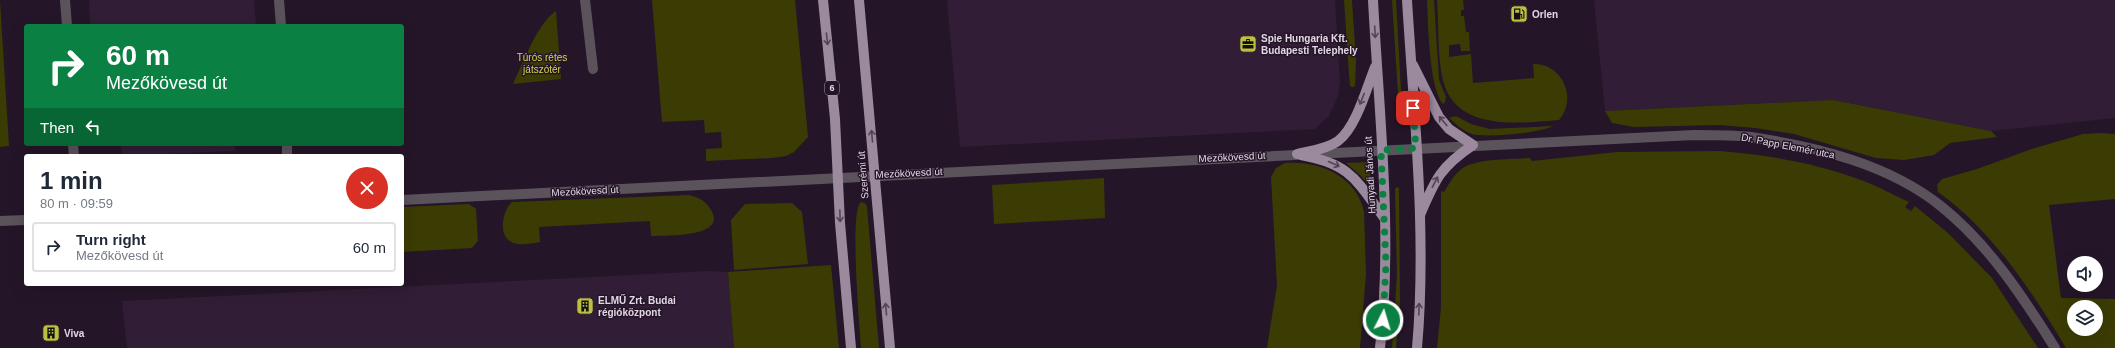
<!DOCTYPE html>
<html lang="en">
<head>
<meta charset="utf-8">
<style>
	:root { --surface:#fff; --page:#f6f6f7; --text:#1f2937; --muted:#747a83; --line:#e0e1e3 }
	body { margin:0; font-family:Arial,sans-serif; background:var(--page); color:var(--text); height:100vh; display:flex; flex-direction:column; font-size:15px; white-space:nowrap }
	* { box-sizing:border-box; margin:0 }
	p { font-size:13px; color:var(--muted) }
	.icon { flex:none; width:22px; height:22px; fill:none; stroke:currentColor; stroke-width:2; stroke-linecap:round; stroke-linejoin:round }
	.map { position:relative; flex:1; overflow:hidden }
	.details { position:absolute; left:24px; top:154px; width:380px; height:132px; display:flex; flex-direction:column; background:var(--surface); border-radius:4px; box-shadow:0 4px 16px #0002 }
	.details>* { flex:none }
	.banner { position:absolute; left:24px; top:24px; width:380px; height:122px; border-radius:4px; box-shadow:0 4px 16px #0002; background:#0b8043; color:#fff; overflow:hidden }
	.tools { position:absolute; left:2067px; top:256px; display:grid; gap:8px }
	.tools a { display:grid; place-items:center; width:36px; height:36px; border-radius:50%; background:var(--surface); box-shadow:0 4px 16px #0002; font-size:20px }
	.pin { position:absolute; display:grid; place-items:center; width:34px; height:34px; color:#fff; margin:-17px; border-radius:8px; box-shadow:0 2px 6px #0006 }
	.me { position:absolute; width:44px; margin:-22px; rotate:5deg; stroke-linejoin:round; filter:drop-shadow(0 0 3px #0008) }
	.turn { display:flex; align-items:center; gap:14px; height:84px; padding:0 16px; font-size:18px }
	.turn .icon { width:52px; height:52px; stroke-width:2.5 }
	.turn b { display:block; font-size:28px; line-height:34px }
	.then { display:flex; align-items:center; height:38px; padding:0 16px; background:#0003; gap:8px; font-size:15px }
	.round { display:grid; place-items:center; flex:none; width:42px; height:42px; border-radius:21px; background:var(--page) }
	.summary { display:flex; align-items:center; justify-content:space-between; height:68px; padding:0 16px }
	h1 { font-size:24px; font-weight:700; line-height:30px }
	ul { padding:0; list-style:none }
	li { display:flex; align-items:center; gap:12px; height:50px; margin:0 8px 6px; padding:0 8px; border:2px solid var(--line); border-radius:4px }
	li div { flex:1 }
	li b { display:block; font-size:15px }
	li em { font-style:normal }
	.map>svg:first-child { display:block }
	.built { fill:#311d35 }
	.green { fill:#3b3c04; fill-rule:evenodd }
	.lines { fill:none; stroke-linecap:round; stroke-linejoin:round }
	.minor { stroke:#5b535c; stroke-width:10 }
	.major { stroke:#9b899d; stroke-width:10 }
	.oneway { stroke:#544357 }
	.route { stroke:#0b8043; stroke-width:7; stroke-dasharray:0 12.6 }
	.labels { text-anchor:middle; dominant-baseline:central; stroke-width:3; stroke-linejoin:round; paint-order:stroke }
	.shield { fill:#251528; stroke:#a99dac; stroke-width:1 }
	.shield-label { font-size:9px; font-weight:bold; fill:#e2d7e4 }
	.poi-label { font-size:10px; font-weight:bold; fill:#e2d7e4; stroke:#251528; text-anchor:start }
	.park-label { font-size:10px; fill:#d5d74f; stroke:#251528 }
	.street-label { font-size:10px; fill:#e2d7e4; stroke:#251528 }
</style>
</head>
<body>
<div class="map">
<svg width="2115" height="348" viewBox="0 0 2115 348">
	<rect width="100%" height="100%" fill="#251528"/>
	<path class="built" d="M89,0H254L256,26H90Z
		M947,0H1335L1340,82L1338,96L1329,116L1315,129L960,147Z
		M1594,0H2115V118L1991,131L1833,100L1605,111Z
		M121,144H235V151L122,156Z
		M708,271L728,272L734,348H127L122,301Z"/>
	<path class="green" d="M0,0L9,146L0,147Z
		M652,0H795L808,137L794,152L786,156L772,158L706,161V149L722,148L721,132L705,133L704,120L662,122Z
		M1344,0H1352L1356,61L1355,86L1352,87L1350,86L1349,75Z
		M1392,0H1396L1402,109L1400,111L1399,109Z
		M1427,0H1434L1439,80L1446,97L1445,102L1443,104C1429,89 1428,22 1427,0Z
		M1437,0H1463L1464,10H1461V16H1464L1466,32H1469L1470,51H1461L1460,44L1449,45V57L1471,54L1473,83L1534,78L1533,64C1562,63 1578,98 1559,120C1520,123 1455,132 1443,80C1437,56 1439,25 1437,0Z
		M556,11L561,79L513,84C522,65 538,22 556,11Z
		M1833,100L1991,131L1997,137L1950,143L1934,155L1904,160L1876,158L1794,134L1755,128L1720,125L1634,127L1612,123L1605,111Z
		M1456,116L1471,124L1490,129L1553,126C1539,133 1487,138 1472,134C1463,131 1456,124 1449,118Z
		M2100,133L2115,134V199L2049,205L2061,298L2115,299V348H2066C2034,294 1990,228 1938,192L1937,185L1942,179L1977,169L2035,148L2083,134ZM2074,307H2096V329H2074Z
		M1720,151C1768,155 1816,163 1861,180C1878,186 1893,195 1909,202L1905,207L1911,211L1915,206L1948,233L1992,278L2038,348H1437L1441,308V191L1444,192C1449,184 1454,174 1463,168C1479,158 1512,160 1530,158L1532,161L1617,152Z
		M1369,162L1370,163V187L1360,175L1346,163Z
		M1285,163C1318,160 1357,176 1364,212L1366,274L1360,348H1267L1277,285L1271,177L1276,168Z
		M1104,178L1105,218L994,224L992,185Z
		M1397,187L1399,188L1400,303L1396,348H1392L1397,275L1395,189Z
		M688,195C698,197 705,200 711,210C728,238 665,235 651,236L650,221L539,227L540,242C533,243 521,246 514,243C497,238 502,211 512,202Z
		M861,202L865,203L867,207L879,348H861C860,328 849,211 861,202Z
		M792,203L802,212L808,264L734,270L731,220L745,204Z
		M469,204L476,209L478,241L472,248L402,252V207Z
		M831,265L839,348H734L728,272Z"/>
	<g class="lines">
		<path class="minor" d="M65,0L67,26
			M279,0L281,26
			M585,0L593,69
			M73,144L74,156
			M287,144V156
			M402,200L1694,135C1712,135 1732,135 1751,137C1817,147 1889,164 1942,207C1989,245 2023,297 2055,348
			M0,221L26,220"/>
		<path class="major" d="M823,0L835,119L840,223L851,348
			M859,0L890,348
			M1373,0C1379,115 1393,233 1380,348
			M1407,0C1414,114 1427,235 1417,348
			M1413,65L1439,117L1449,129L1473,145C1440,167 1435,180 1420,215
			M1297,154C1310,151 1327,149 1338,141C1356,128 1367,87 1375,67
			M1301,155C1351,164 1356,180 1385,219"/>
	</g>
	<defs><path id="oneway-shaft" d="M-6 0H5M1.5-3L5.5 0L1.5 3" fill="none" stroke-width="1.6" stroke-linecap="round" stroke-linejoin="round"/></defs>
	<g class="oneway">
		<use href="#oneway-shaft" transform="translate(1375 32) rotate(87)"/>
		<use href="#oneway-shaft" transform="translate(827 39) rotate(84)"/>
		<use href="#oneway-shaft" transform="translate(1362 99) rotate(112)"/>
		<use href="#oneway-shaft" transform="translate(1443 121) rotate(-130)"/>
		<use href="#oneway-shaft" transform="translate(872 136) rotate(-95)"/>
		<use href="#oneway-shaft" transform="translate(1334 164) rotate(24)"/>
		<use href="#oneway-shaft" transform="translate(1435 182) rotate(-63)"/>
		<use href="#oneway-shaft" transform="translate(840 216) rotate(88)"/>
		<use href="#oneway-shaft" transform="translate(886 309) rotate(-95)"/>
		<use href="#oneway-shaft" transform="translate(1419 309) rotate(-88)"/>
	</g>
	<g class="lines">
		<path class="route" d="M1383,320L1386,264L1381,150L1416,148L1413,108"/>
	</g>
	<defs>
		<symbol id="fuel-square" viewBox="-11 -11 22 22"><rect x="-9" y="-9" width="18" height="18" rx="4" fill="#bdbf43" stroke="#251528"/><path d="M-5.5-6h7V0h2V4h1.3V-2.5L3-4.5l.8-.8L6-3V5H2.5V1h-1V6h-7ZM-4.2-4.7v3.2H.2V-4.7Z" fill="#111"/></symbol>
		<symbol id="office-square" viewBox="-11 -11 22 22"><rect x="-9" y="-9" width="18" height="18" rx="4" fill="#bdbf43" stroke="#251528"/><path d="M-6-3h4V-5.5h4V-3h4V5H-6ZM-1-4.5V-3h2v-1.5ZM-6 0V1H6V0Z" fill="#111"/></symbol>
		<symbol id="building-square" viewBox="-11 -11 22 22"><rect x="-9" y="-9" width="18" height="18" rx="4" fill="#bdbf43" stroke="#251528"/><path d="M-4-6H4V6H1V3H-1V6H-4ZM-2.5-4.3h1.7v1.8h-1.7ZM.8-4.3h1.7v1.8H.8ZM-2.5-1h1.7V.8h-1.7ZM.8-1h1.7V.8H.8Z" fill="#111"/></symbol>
	</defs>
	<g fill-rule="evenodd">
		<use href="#fuel-square" x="1509" y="4" width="20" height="20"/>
		<use href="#office-square" x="1238" y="34" width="20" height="20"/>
		<use href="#building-square" x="575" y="296" width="20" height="20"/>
		<use href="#building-square" x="41" y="323" width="20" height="20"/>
	</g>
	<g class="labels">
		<rect class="shield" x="825" y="81" width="14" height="14" rx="3"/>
		<g class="shield-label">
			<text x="832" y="88">6</text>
		</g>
		<g class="poi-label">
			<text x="1532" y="14">Orlen</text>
			<text x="1261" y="38">Spie Hungaria Kft.<tspan x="1261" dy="12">Budapesti Telephely</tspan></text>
			<text x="598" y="300">ELMŰ Zrt. Budai<tspan x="598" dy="12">régióközpont</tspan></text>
			<text x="64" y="333">Viva</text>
		</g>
		<g class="park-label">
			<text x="542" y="57">Túrós rétes<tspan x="542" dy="12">játszótér</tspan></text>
		</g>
		<g class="street-label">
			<text transform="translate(1788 146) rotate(11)">Dr. Papp Elemér utca</text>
			<text transform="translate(1232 157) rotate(-3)">Mezőkövesd út</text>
			<text transform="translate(909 173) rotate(-3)">Mezőkövesd út</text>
			<text transform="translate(863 175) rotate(-95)">Szerémi út</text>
			<text transform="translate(1370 175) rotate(-93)">Hunyadi János út</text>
			<text transform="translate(585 191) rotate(-3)">Mezőkövesd út</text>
		</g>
	</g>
</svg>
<div class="tools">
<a><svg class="icon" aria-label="sound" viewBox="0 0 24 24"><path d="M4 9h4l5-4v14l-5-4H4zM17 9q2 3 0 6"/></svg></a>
<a><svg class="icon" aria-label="layers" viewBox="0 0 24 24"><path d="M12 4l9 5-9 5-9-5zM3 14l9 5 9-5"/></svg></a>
</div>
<div class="pin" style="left:1413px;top:108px;background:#d93025"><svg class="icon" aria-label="arrive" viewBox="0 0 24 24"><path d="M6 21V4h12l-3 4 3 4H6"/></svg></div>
<svg class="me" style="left:1383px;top:320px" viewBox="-20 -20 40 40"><circle r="17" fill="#0b8043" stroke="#fff" stroke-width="3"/><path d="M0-11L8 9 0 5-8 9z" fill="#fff"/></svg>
<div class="banner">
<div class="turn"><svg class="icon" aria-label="right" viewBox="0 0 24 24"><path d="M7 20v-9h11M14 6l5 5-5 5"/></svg><div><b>60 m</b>Mezőkövesd út</div></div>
<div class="then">Then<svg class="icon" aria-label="left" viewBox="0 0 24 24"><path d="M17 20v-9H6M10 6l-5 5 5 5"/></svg></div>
</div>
<section class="details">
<div class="summary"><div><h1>1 min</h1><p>80 m · 09:59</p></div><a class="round" style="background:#d93025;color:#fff"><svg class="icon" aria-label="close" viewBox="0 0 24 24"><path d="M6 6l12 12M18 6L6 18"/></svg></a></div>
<ul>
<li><svg class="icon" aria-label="right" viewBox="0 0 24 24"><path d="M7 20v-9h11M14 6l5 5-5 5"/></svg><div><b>Turn right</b><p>Mezőkövesd út</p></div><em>60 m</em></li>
</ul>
</section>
</div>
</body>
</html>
